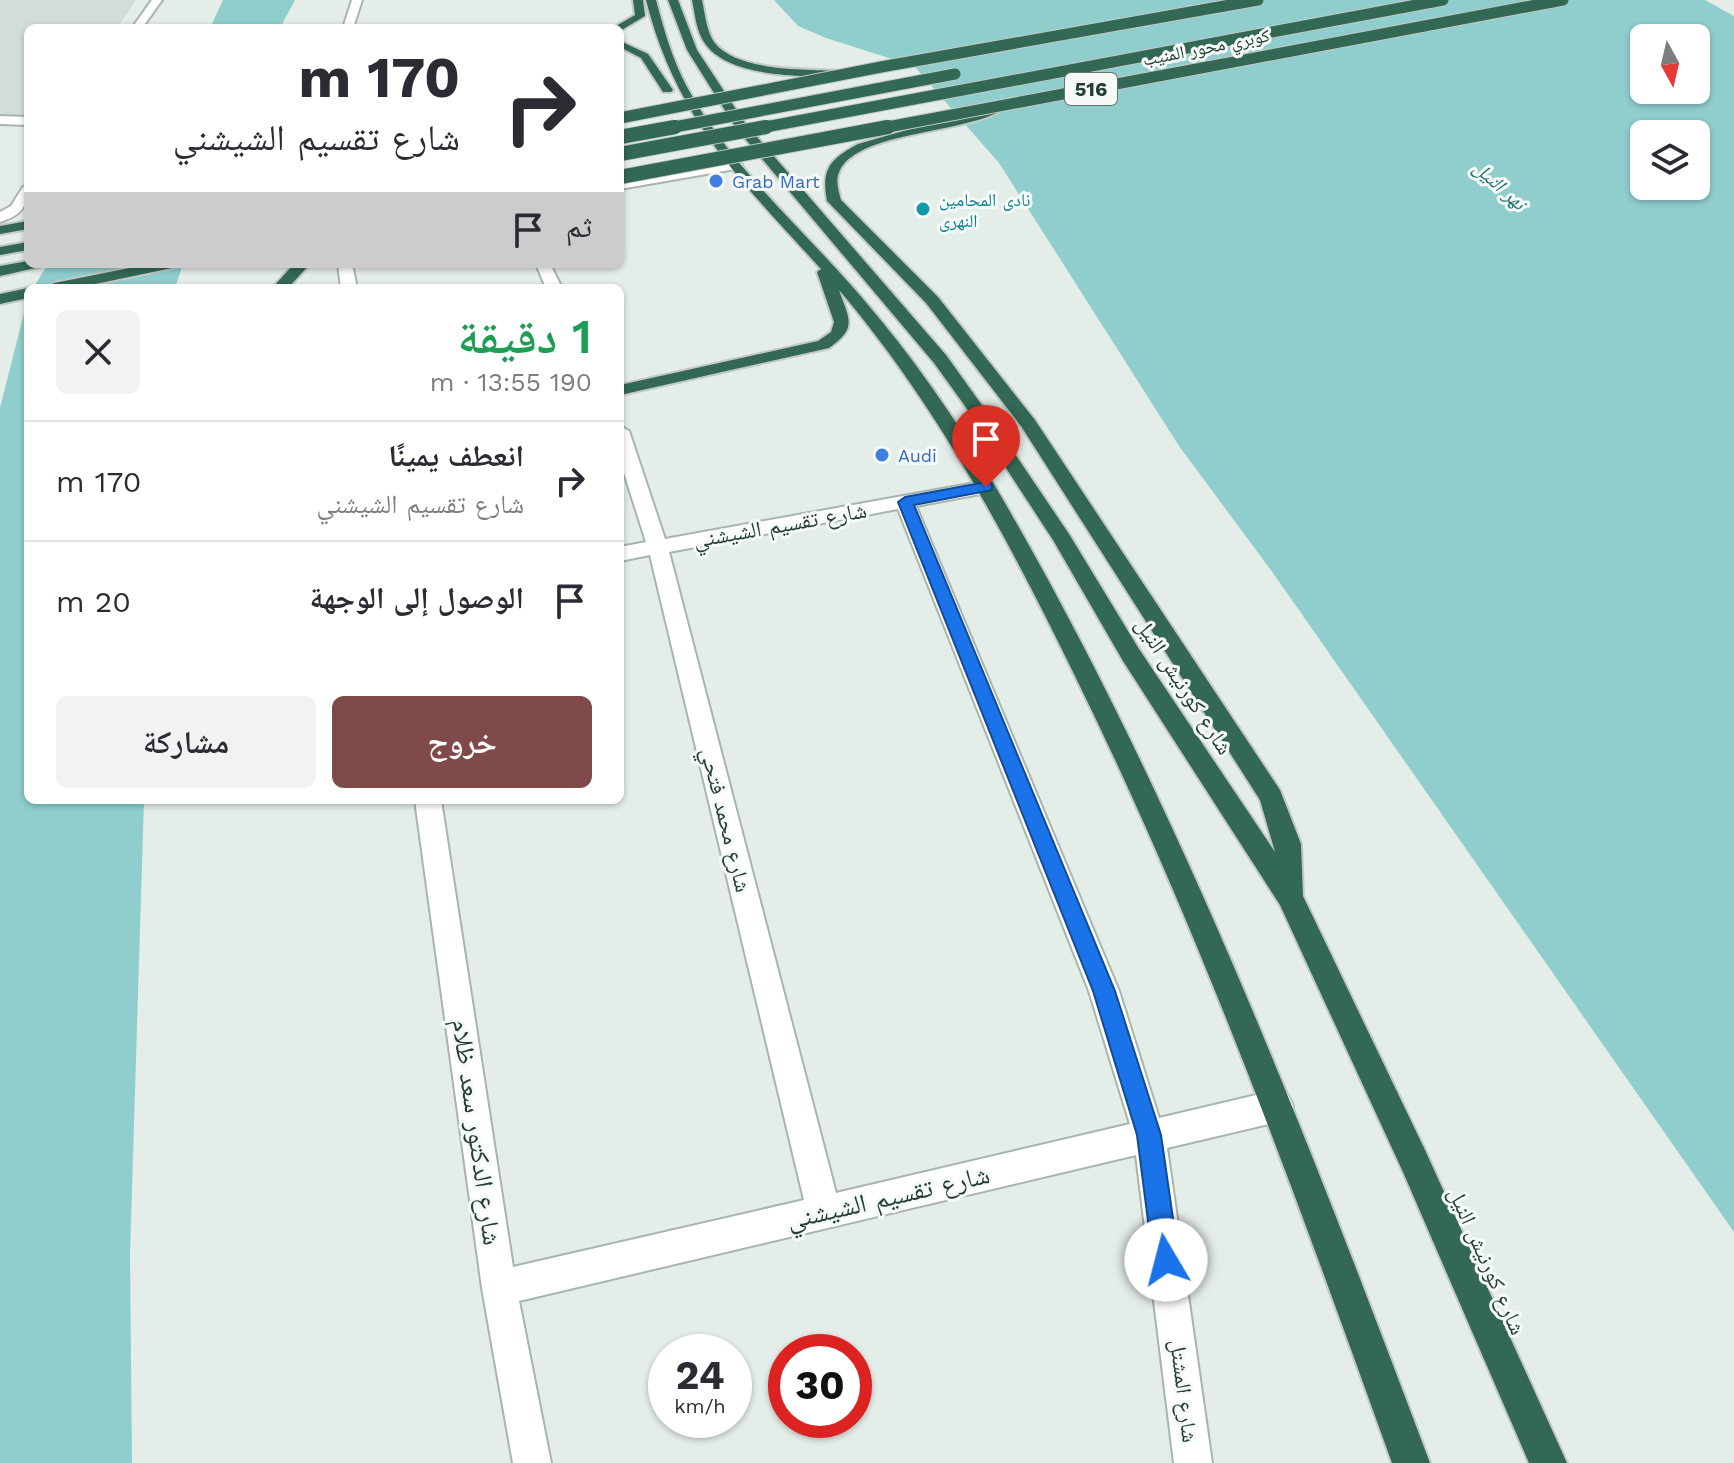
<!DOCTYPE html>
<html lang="ar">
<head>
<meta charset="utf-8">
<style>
	:root { --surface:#fff; --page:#f2f2f3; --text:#2b2b33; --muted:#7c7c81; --line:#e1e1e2; --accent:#804a4a }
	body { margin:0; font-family:"Work Sans","Noto Naskh Arabic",sans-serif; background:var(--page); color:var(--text); direction:rtl; height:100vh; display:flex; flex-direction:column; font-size:30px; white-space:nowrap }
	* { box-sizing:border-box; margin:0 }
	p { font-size:26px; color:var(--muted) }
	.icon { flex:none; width:44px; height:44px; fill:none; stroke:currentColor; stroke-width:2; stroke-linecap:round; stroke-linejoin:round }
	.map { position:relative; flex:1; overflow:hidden; direction:ltr }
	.side { position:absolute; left:24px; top:284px; width:600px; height:520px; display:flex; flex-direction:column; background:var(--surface); border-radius:12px; box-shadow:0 2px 6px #0004; direction:rtl }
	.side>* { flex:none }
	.hud { position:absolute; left:24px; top:24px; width:600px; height:244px; border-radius:12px; box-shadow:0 2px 6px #0004; direction:rtl; background:#fff; color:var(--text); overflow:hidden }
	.needle { width:52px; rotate:172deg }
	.tools { position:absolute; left:1630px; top:24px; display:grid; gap:16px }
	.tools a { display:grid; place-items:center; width:80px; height:80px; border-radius:12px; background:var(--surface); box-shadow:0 2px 6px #0004; font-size:40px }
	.speed { position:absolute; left:648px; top:1334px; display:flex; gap:16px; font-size:40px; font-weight:700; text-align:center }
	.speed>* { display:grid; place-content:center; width:104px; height:104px; border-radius:50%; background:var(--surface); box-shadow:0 2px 6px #0004; line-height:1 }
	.speed small { font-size:20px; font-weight:400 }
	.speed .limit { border:12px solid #d22; background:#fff; color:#111 }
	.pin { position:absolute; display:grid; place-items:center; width:68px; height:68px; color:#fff; margin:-82px -34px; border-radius:50% 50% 50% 0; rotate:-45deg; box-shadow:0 0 8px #0007 }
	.pin .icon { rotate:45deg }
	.me { position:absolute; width:88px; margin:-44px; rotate:352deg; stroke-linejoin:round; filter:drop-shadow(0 0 6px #0008) }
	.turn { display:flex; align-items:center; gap:28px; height:168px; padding:0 32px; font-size:36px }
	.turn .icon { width:104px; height:104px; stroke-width:2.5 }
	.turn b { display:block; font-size:56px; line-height:68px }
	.then { display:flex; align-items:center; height:76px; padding:0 32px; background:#0003; gap:16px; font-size:30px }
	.round { display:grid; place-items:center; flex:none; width:84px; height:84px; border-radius:12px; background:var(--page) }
	.overview { display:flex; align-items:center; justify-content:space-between; height:136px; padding:0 32px }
	h1 { font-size:48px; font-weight:600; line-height:60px; color:#1e9e55 }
	.action { display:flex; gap:16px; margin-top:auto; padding:16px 32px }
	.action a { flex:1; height:92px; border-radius:12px; background:var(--accent); color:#fff; font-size:32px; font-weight:600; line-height:92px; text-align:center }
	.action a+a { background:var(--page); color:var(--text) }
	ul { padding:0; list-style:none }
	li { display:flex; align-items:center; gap:24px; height:120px; padding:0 32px; border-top:2px solid var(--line) }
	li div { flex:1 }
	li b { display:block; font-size:30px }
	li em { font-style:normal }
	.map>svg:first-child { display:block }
	.built { fill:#d3ddd7 }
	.water { fill:#90cecd; fill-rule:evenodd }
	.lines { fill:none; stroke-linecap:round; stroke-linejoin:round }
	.minor-casing { stroke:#a8b5ae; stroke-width:4 }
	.highway-casing { stroke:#c2c9c6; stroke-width:4 }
	.minor { fill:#fff; fill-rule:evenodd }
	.highway { fill:#326854; fill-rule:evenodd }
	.highway-bridge-far1-casing { stroke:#c2c9c6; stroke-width:13; stroke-linecap:butt }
	.highway-bridge-casing { stroke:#c2c9c6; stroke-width:16; stroke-linecap:butt }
	.highway-bridge-far1 { stroke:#326854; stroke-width:11 }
	.highway-bridge { stroke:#326854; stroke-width:14 }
	.route { fill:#1a73e8; stroke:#114b97; stroke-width:2 }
	.shop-dot { fill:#3f7fe0; stroke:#f5f9f7; stroke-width:3 }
	.culture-dot { fill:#0f9aa8; stroke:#f5f9f7; stroke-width:3 }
	.labels { text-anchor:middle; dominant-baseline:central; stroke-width:6; stroke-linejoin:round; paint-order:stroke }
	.far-street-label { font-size:18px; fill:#253e33; stroke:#f5f9f7 }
	.far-shop-label { font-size:18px; fill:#366cbe; stroke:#f5f9f7; text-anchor:start }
	.far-culture-label { font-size:18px; fill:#0d838f; stroke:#f5f9f7; text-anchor:start }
	.shield { fill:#f5f9f7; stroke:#63766e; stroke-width:2 }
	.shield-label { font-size:20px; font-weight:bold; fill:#253e33 }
	.far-water-label { font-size:20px; font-style:italic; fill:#227676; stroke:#f5f9f7 }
	.street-label { font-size:22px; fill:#253e33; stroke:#f5f9f7 }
	.near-street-label { font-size:26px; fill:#253e33; stroke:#f5f9f7 }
</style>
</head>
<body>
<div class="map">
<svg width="1734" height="1463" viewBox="0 0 1734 1463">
	<rect width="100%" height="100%" fill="#e5ede8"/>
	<path class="built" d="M0,0H136L117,28H28V116L11,118L0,113Z"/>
	<path class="water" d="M223,0H295L280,28H210Z
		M774,0H1705L1734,16V1232L1273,573L1179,446L999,163L914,66L826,38L798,26ZM1644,38H1696V90H1644ZM1644,134H1696V186H1644Z
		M48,264H183L175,288H33Z
		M28,297V800H144L130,1254L132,1463H0V408Z"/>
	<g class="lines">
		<defs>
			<path id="minor" d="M152,0H162L142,28H132Z
				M352,0H362L353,28H343Z
				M0,116L28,117V125L0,124Z
				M736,161L742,165L741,168L620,189V181Z
				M28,186C28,207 20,216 0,222V212L11,206L23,187Z
				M338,264H352L357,288H341Z
				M536,264H550L562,288H546Z
				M620,426L629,431L665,539L986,481L996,487L986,493L916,506L1119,991L1159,1118L1277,1090L1288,1095L1293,1106L1288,1117L1277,1122L1167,1148L1212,1463H1174L1136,1155L519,1301L551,1463H513L482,1288L415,800H441L513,1267L804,1200L650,555L620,561V547L646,542L620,460ZM898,509L1089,991L1130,1124L836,1193L669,552Z"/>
			<path id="highway" d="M633,0H643L645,16L620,31V28H615L616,26L635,15Z
				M646,0H656C664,30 672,59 687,87C729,165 800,226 858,293C911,354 958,421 998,491C1177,798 1305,1131 1430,1463H1392C1296,1196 1200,929 1074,674C1008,539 937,405 839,290C849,319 858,328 829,348L620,395V385L818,341L831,332L834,322L817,272L821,269C741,181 676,119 646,0Z
				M668,0H678L697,50L745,123L946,355L984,408L1069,534L1139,649L1275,852L1260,800L1021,426L926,303L827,201C821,169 830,159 858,144L1001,103L1007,107C971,134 860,130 840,170C835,180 838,189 841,200L938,297L1035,420L1280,790L1301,844L1303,896L1425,1150L1567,1463H1529L1403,1172L1280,905L1123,661L1053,540L970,413L934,363L736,128L687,50Z
				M692,0H702C705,13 706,30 714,42C737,73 810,69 845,71L851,74L845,77C807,76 727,79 704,42C696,30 695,14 692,0Z
				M620,41L648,54L673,90L671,92H663L641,58L620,47Z
				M28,221V229L0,234V226Z
				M28,242V250L0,255V247Z
				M28,261V264H42L40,267L0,276V266Z
				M150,264H179L172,268L76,288H46L54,283Z
				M294,264H310L288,288H272Z
				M28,288V298L0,304V294Z"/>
		</defs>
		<use href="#minor" class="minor-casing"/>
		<use href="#highway" class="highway-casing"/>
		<use href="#minor" class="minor"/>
		<use href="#highway" class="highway"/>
		<defs>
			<path id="highway-bridge-far1" d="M620,118L881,67L1258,0
				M664,129L955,74
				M755,129L1443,0
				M877,129L1563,0"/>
			<path id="highway-bridge" d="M620,137L675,127
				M620,154L766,127
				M620,177L888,127"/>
		</defs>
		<use href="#highway-bridge-far1" class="highway-bridge-far1-casing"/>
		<use href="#highway-bridge" class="highway-bridge-casing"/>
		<use href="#highway-bridge-far1" class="highway-bridge-far1"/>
		<use href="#highway-bridge" class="highway-bridge"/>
	</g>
	<path class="route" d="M986,482L992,484V490L914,505L1115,991L1161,1135L1179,1260L1175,1269L1166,1273L1157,1269L1153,1260L1137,1135L1093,991L898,502L905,497Z"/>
	<g class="shop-dot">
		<circle cx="716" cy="181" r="8"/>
		<circle cx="882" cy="455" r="8"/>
	</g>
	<circle class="culture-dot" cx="923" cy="209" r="8"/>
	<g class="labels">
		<g class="far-street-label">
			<text transform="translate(1206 47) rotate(-11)">كوبري محور المنيب</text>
		</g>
		<g class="far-shop-label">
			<text x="732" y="181">Grab Mart</text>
			<text x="898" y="455">Audi</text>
		</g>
		<g class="far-culture-label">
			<text x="939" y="199">نادى المحامين<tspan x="939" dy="21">النهرى</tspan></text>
		</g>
		<rect class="shield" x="1065" y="73" width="52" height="32" rx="6"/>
		<g class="shield-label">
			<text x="1091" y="89">516</text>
		</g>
		<g class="far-water-label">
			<text transform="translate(1500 185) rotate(42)">نهر النيل</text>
		</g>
		<g class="street-label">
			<text transform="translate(780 525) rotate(-10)">شارع تقسيم الشيشني</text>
			<text transform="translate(1184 686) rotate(57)">شارع كورنيش النيل</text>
			<text transform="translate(726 820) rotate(76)">شارع محمد فتحي</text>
			<text transform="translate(1487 1261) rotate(66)">شارع كورنيش النيل</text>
			<text transform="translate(1184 1391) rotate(83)">شارع المشتل</text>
		</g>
		<g class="near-street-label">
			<text transform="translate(477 1132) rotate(82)">شارع الدكتور سعد ظلام</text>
			<text transform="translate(888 1197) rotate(-13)">شارع تقسيم الشيشني</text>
		</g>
	</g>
</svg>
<div class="tools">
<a><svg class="needle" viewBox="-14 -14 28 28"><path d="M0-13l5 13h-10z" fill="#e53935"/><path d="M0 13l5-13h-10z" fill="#7c7c81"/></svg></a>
<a><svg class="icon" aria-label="layers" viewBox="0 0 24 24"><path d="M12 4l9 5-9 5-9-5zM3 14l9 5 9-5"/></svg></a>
</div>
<div class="speed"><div>24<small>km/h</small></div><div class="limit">30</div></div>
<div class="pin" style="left:986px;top:487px;background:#d93025"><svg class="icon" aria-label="arrive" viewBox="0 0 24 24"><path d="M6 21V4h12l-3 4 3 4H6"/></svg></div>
<svg class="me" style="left:1166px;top:1260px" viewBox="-20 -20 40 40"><circle r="19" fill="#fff"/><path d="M0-13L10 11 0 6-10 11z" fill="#1a73e8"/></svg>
<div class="hud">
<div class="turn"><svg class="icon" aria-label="right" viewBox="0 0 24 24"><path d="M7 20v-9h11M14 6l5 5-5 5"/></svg><div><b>170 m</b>شارع تقسيم الشيشني</div></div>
<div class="then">ثم<svg class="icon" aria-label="arrive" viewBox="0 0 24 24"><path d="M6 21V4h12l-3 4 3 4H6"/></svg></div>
</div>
<section class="side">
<div class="overview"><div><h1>1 دقيقة</h1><p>190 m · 13:55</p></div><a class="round"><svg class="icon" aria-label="close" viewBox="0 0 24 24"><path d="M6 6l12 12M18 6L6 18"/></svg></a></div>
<ul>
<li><svg class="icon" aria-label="right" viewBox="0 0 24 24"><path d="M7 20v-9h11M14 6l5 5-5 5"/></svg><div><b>انعطف يمينًا</b><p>شارع تقسيم الشيشني</p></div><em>170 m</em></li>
<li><svg class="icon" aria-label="arrive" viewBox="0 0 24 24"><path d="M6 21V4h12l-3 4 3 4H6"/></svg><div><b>الوصول إلى الوجهة</b></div><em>20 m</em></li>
</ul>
<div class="action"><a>خروج</a><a>مشاركة</a></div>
</section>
</div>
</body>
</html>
